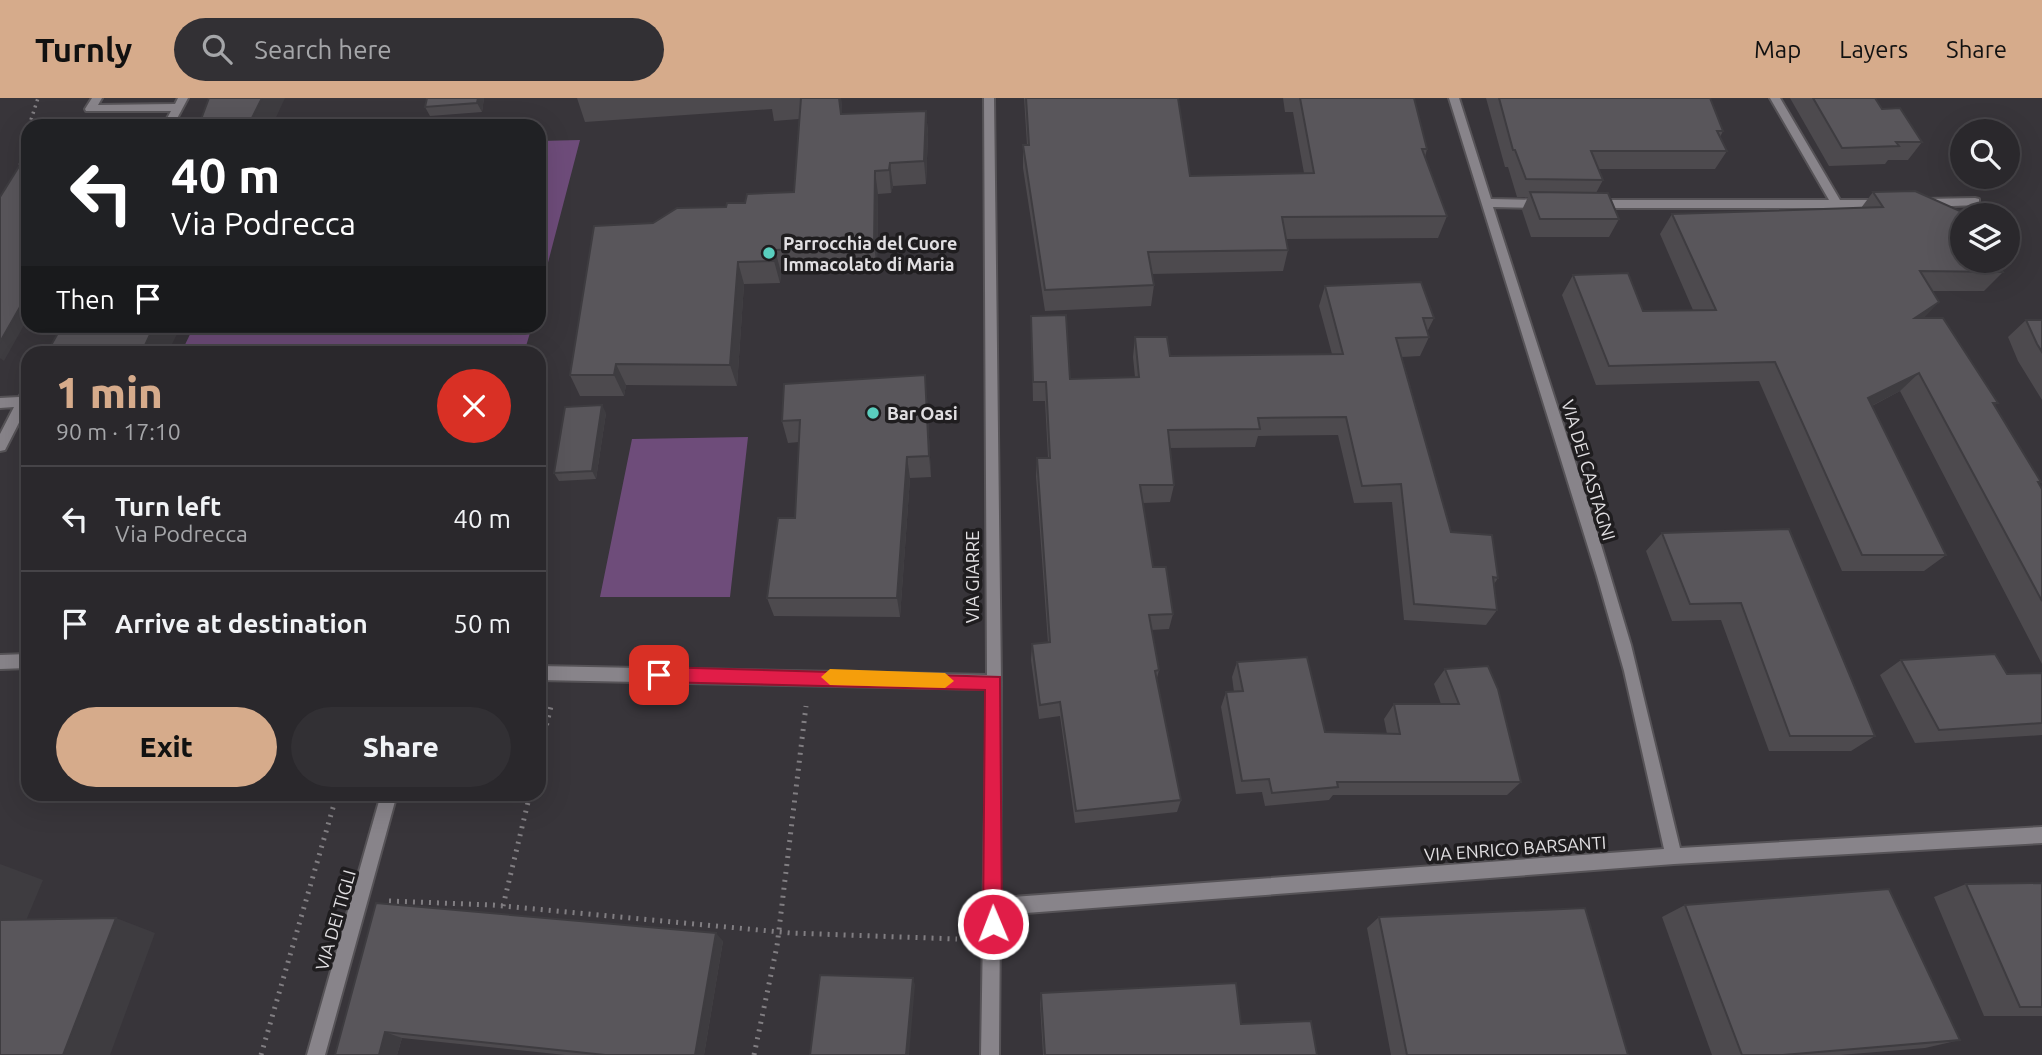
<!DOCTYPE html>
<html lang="en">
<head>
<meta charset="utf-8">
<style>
	:root { --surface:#2a282c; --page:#323034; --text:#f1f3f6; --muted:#a5a6a9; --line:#464448; --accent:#d6ab8b }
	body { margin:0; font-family:Ubuntu,sans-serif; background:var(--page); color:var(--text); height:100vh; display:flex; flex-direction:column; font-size:26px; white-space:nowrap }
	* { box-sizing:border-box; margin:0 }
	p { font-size:23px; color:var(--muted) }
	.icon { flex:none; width:38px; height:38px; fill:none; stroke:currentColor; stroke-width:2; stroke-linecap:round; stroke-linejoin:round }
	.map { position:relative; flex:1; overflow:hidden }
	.details { position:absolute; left:21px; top:248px; width:525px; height:455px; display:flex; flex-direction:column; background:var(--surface); border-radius:21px; box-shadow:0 7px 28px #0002,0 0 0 2px var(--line) }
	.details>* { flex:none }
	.hud { position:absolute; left:21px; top:21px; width:525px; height:214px; border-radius:21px; box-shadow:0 7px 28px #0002,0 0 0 2px var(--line); background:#202124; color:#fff; overflow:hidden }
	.controls { position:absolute; left:1950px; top:21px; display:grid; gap:14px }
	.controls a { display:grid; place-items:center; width:70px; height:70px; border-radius:50%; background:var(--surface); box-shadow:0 7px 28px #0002,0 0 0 2px var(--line); font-size:35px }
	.pin { position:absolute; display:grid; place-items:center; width:60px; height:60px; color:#fff; margin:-30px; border-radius:14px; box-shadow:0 4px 10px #0006 }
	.me { position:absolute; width:77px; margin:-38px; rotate:359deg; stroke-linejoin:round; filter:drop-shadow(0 0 5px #0008) }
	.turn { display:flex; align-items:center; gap:24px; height:147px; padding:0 35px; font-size:32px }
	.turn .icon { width:91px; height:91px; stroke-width:2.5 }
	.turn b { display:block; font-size:49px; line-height:60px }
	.then { display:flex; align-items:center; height:66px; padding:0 35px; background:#0003; gap:14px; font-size:26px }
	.round { display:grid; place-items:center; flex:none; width:74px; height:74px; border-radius:37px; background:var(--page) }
	.summary { display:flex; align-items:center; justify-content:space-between; height:119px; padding:0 35px }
	h1 { font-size:42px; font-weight:800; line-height:52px; color:var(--accent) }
	.primary-button { display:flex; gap:14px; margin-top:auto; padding:14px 35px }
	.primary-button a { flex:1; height:80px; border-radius:42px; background:var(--accent); color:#111; font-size:28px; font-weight:800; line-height:80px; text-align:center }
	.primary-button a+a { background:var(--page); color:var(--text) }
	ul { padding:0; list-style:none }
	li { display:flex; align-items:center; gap:21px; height:105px; padding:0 35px; border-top:2px solid var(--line) }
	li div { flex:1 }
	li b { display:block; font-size:26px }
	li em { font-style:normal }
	header { display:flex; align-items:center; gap:42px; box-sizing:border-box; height:98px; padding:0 35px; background:var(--accent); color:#111 }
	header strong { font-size:33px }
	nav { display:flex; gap:38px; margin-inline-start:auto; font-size:24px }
	.search { width:490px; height:63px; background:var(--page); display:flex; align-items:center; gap:18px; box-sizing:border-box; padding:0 24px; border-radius:38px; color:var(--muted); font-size:26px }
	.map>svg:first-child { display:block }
	.green { fill:#6e4c7a }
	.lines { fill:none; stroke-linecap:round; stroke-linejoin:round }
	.service-casing { stroke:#565357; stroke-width:4 }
	.minor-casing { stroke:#565357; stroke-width:4 }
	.path-far1 { stroke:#817e82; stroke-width:3.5; stroke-dasharray:2 4.5; stroke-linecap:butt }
	.path { stroke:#817e82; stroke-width:5; stroke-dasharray:2 6; stroke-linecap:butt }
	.service { fill:#88848a; fill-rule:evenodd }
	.minor { fill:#88848a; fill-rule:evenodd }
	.wall { fill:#4d4a4e }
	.shaded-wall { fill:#3e3c40 }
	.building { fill:#59565b; stroke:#3e3c40; stroke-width:2 }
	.route { fill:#e11d48; stroke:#92132f; stroke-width:2 }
	.slow { fill:#f59e0b }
	.poi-dot { fill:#59cebe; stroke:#1f1d1f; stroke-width:2.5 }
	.labels { text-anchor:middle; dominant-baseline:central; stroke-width:7; stroke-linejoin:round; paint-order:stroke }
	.poi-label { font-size:18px; font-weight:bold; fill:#e1dfe2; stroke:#1f1d1f; text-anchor:start }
	.street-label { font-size:18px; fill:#e1dfe2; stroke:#1f1d1f }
</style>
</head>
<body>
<header>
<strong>Turnly</strong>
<div class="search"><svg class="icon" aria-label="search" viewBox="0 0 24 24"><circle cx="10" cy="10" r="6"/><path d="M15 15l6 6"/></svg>Search here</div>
<nav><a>Map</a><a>Layers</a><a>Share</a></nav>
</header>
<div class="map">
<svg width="2042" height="957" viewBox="0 0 2042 957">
	<rect width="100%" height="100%" fill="#38353a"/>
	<path class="green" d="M580,42L539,199V43Z
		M194,228H532L524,255H181Z
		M748,339L730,499H600L632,341Z"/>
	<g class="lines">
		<defs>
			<path id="service" d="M92,0H102L98,7L175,6L178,0H188L173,28H163L171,13H86L85,11Z
				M28,289V307L5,352L0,353V336L14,309L0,310V300L19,299L24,291Z"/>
			<path id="minor" d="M984,0H994L1001,584L1000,800L1664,751L1624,573L1597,478L1449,0H1459L1491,101L1544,102L1550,106L1544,110L1493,109L1590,410L1631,547L1680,750L2042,729V745L1674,766L1000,817L999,957H981L987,591L539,582V568L987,577Z
				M1770,0H1780L1840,102H1880L1886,106L1884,109L1838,112L1833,110H1596L1590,106L1596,102H1829Z
				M1975,100L1979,101V107L1925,109L1919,105L1925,101Z
				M28,556V570L0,571V557Z
				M381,696H397L325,957H307Z"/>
		</defs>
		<use href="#service" class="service-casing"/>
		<use href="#minor" class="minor-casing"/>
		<path class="path-far1" d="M29,28L38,0
			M20,67L28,52"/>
		<path class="path" d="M539,658L552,604
			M389,803L493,807L791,835L957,841
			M503,808L530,696
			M261,957L337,696
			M754,957L777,848L806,608"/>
		<use href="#service" class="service"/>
		<use href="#minor" class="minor"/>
	</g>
	<path class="wall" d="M427,0H484L482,14L430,18L425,9Z
		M577,0H841L842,16L926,13L928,36L926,86L893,88L891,95L878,96L877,170L781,174L780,185L744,186L737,288L626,287L624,298H580L570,277L653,125L794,94L799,21L774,23L772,11L585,24Z
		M1024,0H1178L1190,78L1304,75L1293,14H1285L1283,0H1414L1427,51L1425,59L1447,118L1438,140L1286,141L1288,152L1283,173L1152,176L1154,187L1151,208L1045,213L1023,70V47H1027Z
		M1486,0H1710L1723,33L1720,39L1727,53L1715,71H1598L1603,82L1596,95L1619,121L1609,139H1531L1522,112L1528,99H1517L1508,69H1505Z
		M1790,0H1875L1882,11L1922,44L1908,62H1888L1885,66L1829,68Z
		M1873,94L2003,174L1984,193H1933L1924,220L1998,305L1994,307L2041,384L2039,385L2042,391V566L1900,293L1872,308L1946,457L1924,473H1842L1759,283L1596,287L1562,197L1573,177L1643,213L1693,212L1660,136L1672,116L1861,110Z
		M1325,188L1434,220L1427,234L1429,239L1420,258L1402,259L1451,434L1498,480L1494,486L1497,512L1486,527L1404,522L1392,404L1354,405L1338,337L1258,338L1255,349L1170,350L1174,387L1170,404L1143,405L1153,469L1173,516L1169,531L1151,532L1159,572L1157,580L1181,702L1177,714L1075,725L1060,618L1039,621L1031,562L1032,546L1048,545L1036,378L1037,360H1048L1045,303H1033L1031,218L1070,281L1135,279L1133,259L1135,239L1170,258L1332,256L1319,208Z
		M2026,222H2042V302L2018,263L2008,239Z
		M28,289V308L21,302Z
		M927,299L931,379L910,380L900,519L774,518L767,500L795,420L799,344L788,345L782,323Z
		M606,315L596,381L559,383L554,375Z
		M1789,431L1875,638L1851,653H1769L1721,522L1672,523L1646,453L1662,435Z
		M1901,562L2007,576L2042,575V637L1915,645L1880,577Z
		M1237,564L1325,634L1387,636L1384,621L1394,606H1441L1434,586L1445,571L1521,684L1507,697H1333L1329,702L1265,708L1262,694L1236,696L1221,609L1226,594H1234L1232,579Z
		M2042,785V918H1984L1934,799L1966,786Z
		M376,805L723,843L704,957H565L402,940L397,957H335Z
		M1685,807L1960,942L1925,950L1840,957H1712L1662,819Z
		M1379,819L1628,957H1391L1367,830Z
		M1041,895L1241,926L1317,957H1043L1040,905Z"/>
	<path class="shaded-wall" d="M262,0H285L272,28H248Z
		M478,0H484L482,14L477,5Z
		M839,0H841L844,39L841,16Z
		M926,13L928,36L926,86L924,63Z
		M890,65L893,88L891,95L889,72Z
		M875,73L878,96L877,170L874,148Z
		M775,152L781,174L780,185L774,163Z
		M738,164L744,186L737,288L730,267Z
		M28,195V220L4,263L0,260V244Z
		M1939,204L1921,223L1915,220Z
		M154,228H181L167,256H141Z
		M616,266L626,287L624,298L614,277Z
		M1919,275L1900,293L1850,319L1868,300Z
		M925,277L927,299L931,379L929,358Z
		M602,307L606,315L596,381L592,373Z
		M907,359L910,380L900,519L897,500Z
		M0,766L43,782L20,837L0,831Z
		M116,820L155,835L110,957H63Z
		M716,835L723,843L704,957H695Z
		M913,880L915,887L909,957H906Z
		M385,934L402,940L397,957H379Z"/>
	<path class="building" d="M209,0H262L248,28H190L192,24H200Z
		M427,0H478L477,5L425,9Z
		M801,0H839L841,16L926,13L924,63L890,65L889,72L875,73L874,148L775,152L774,163L738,164L730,267L616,266L614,277H570L594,128L653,125L677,110L726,109L727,105H745L747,96L794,94Z
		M1026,0H1178L1190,78L1314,75L1300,0H1414L1427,51H1422L1447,118L1282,119L1288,152L1148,154L1154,187L1045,192L1023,47H1029Z
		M1499,0H1710L1723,33H1717L1727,53H1591L1603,82L1526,81L1515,52H1513Z
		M1813,0H1875L1882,11L1900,10L1922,44H1896L1899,48L1842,50Z
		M28,54V195L0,244V99Z
		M1915,93L1960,113L1963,117H1962V163H1996L2003,174L1920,173L1939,204L1915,220H1943L1998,305H1993L2041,384H2038L2042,391V503L1919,275L1868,300L1946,457H1862L1775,264L1609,268L1573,177L1628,175L1643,213L1716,212L1672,116L1883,109L1873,94Z
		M1530,94L1608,95L1619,121H1540Z
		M1421,184L1434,220H1423L1429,239L1396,240L1451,434L1492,437L1498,480L1493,479L1497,512L1414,506L1401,386L1362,388L1346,319L1258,320L1260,331L1168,332L1174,387H1140L1153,469H1166L1173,516L1149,517L1159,572L1155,573L1181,702L1076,713L1060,604L1040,607L1032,546L1050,544L1037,360H1050L1046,284H1033L1031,218L1066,217L1070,281L1139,279L1135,239H1167L1170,258L1343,256L1325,188Z
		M2026,222H2042V254L2037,246Z
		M62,228H154L141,256H46Z
		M925,277L929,358L907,359L897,500H767L778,420H795L800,322L782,323L784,286Z
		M28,289V302H21Z
		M602,307L592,373L554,375L565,309Z
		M28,313V324H22Z
		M1789,431L1875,638H1790L1741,505L1690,506L1662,435Z
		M1995,556L2007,576L2042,575V625L1939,632L1901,562Z
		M1307,559L1325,634L1400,636L1394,606H1459L1445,571L1488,568L1498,591L1521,684H1337L1338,689L1272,695L1269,681L1242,683L1226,594L1243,593L1237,564Z
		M2042,785V909H2020L1966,786Z
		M1889,791L1960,942L1783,957H1742L1685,807Z
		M376,805L716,835L695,957H605L385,934L379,957H335Z
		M1585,810L1628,957H1407L1379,819Z
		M116,820L63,957H0V822Z
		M820,877L913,880L906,957H810Z
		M1236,885L1241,926L1311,923L1317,957H1045L1041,895Z"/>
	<path class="route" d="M659,569L1000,579L1002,826L999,833L993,836L986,833L983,826L985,592L659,584L650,577Z"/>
	<path class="slow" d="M830,571L945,575L954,583L945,590L830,587L821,579Z"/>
	<g class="poi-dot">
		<circle cx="769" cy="155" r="7"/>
		<circle cx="873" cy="315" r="7"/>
	</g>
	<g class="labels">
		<g class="poi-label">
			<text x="783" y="145">Parrocchia del Cuore<tspan x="783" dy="21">Immacolato di Maria</tspan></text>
			<text x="887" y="315">Bar Oasi</text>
		</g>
		<g class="street-label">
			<text transform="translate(1589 372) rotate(73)">VIA DEI CASTAGNI</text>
			<text transform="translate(972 479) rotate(-90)">VIA GIARRE</text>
			<text transform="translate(1515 750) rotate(-4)">VIA ENRICO BARSANTI</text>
			<text transform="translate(335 822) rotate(-74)">VIA DEI TIGLI</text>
		</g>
	</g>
</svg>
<div class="controls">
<a><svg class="icon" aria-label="search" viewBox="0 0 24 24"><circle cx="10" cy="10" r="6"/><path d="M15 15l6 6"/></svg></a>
<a><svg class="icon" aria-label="layers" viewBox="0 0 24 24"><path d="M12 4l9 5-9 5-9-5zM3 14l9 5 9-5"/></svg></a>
</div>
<div class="pin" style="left:659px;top:577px;background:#d93025"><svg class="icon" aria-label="arrive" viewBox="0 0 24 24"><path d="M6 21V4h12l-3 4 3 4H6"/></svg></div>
<svg class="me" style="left:993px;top:826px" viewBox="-20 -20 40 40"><circle r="17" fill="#e11d48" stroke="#fff" stroke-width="3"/><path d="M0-11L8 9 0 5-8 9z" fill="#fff"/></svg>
<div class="hud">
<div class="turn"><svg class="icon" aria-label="left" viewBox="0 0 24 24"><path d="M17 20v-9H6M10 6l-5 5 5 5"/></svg><div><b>40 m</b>Via Podrecca</div></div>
<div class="then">Then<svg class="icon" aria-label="arrive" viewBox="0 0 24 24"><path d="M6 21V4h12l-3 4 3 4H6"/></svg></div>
</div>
<section class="details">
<div class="summary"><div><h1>1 min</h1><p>90 m · 17:10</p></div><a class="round" style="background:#d93025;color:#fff"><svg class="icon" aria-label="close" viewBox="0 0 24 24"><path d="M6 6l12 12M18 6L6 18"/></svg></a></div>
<ul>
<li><svg class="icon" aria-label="left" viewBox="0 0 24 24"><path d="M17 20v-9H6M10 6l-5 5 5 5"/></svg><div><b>Turn left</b><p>Via Podrecca</p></div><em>40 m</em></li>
<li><svg class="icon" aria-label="arrive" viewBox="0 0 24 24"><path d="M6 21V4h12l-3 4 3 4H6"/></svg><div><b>Arrive at destination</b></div><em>50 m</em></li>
</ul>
<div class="primary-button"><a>Exit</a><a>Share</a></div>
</section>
</div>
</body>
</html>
